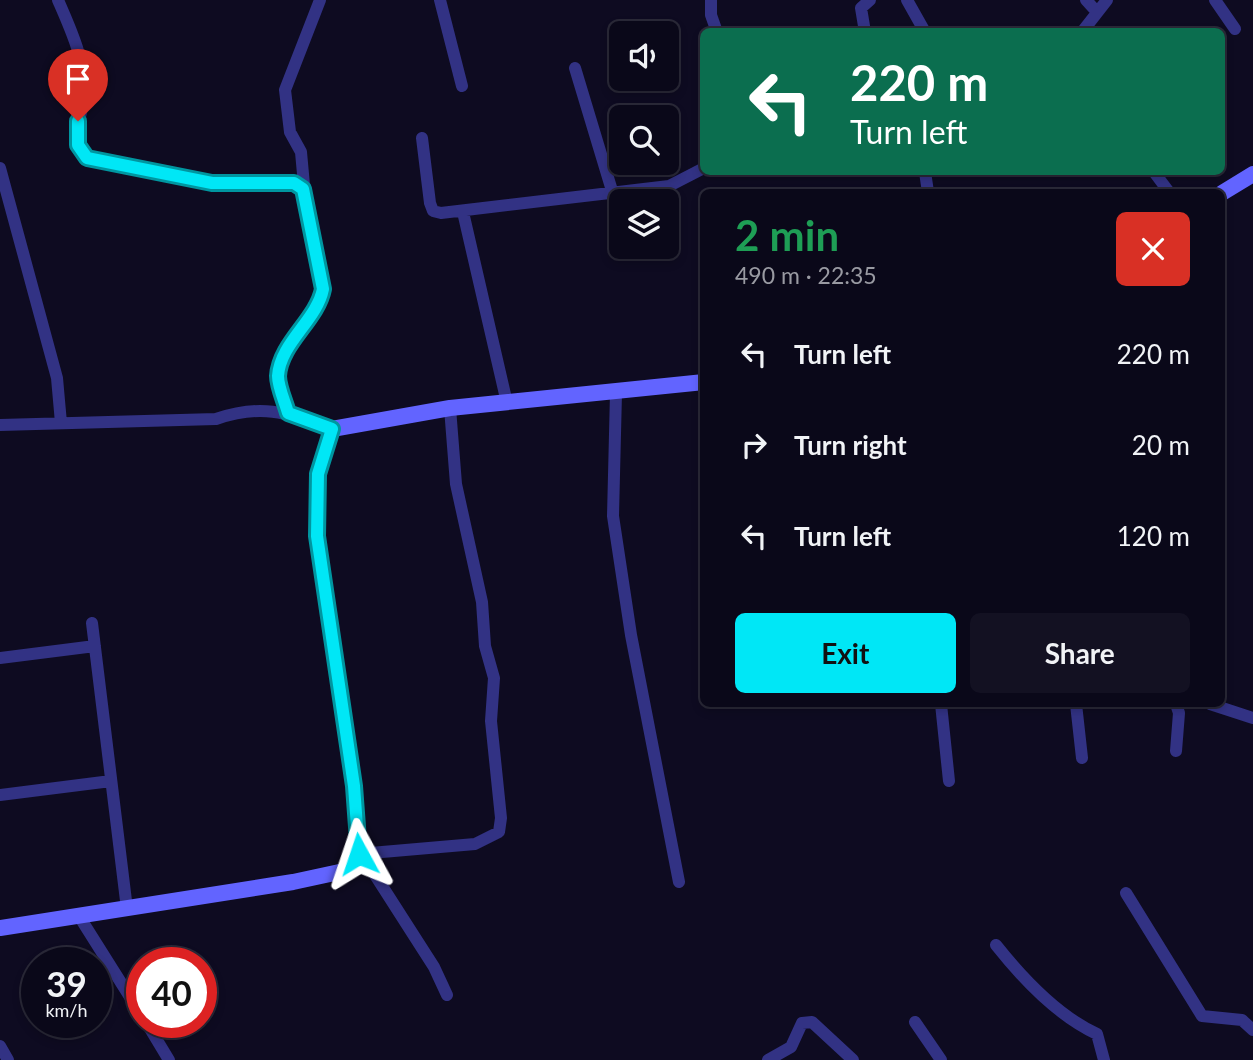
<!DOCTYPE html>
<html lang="en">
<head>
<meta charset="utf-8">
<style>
	:root { --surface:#0a0819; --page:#131122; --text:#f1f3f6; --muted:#999aa2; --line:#2a2938; --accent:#00e7f6 }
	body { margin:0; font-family:Lato,sans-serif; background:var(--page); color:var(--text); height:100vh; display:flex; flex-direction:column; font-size:26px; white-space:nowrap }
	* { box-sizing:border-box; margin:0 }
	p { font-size:23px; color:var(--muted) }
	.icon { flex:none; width:38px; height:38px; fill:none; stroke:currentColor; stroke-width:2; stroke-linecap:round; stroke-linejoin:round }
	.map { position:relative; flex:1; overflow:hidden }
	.sheet { position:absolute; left:700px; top:189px; width:525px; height:518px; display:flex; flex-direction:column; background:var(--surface); border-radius:10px; box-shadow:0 4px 10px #0003,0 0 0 2px var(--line) }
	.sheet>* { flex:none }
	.banner { position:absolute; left:700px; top:28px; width:525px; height:147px; border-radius:10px; box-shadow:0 4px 10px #0003,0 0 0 2px var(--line); background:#0b6e4f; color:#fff; overflow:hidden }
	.fabs { position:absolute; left:609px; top:21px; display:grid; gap:14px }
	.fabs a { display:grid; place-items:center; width:70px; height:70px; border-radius:10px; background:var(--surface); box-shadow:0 4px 10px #0003,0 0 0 2px var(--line); font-size:35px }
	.speed { position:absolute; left:21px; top:947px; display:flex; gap:14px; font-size:35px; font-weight:700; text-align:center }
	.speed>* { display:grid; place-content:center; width:91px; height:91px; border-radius:50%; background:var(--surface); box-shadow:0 4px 10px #0003,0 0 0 2px var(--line); line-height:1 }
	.speed small { font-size:18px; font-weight:400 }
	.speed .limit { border:10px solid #d22; background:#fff; color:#111 }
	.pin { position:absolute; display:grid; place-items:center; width:60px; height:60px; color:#fff; margin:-72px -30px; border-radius:50% 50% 50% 0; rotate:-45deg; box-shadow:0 0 7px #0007 }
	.pin .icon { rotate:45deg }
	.me { position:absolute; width:77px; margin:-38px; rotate:355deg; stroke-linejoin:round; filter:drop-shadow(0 0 5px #0008) }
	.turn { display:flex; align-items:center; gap:24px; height:147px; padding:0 35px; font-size:32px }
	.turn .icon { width:91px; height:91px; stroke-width:2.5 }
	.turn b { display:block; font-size:49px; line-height:60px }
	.round { display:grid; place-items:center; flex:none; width:74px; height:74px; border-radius:10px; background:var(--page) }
	.overview { display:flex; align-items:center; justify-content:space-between; height:119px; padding:0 35px }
	h1 { font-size:42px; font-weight:700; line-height:52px; color:#1e9e55 }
	.cta { display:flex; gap:14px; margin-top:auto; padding:14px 35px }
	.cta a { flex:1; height:80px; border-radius:10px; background:var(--accent); color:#111; font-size:28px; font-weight:700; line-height:80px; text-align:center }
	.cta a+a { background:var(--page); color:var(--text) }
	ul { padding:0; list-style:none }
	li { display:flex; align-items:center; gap:21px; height:91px; padding:0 35px }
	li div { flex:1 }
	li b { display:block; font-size:26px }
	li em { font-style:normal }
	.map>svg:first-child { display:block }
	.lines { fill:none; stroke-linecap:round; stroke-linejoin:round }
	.street { stroke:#323284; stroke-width:12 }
	.secondary { stroke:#6264ff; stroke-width:16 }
	.route-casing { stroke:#0096a0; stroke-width:18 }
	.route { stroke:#00e7f6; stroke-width:12 }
</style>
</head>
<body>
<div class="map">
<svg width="1253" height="1060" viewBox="0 0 1253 1060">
	<rect width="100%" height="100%" fill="#0e0b21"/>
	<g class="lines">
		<path class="street" d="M58,0C72,32 85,60 84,95C83,118 67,138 87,158L212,183H294L303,189
			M440,0L462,86
			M711,0V15L717,32
			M907,0L925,32
			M1086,0L1096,11
			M1215,0L1235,29
			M865,32L861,8L870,0
			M1082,32L1107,0
			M575,68L613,194
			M422,138L430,203L433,211L441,213L669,186L704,168
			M0,168L57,378L61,423
			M925,172L928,192
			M1154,172L1169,192
			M463,212L507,403
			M616,393L613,516L631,635L679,882
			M288,413L278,376L289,347L321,298L323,289L307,218L301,152L290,132L285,90L320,0
			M0,425L216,419C263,403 287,413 332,429
			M92,623L127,909
			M0,658L95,646
			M941,704L949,781
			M1076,704L1082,758
			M1176,704L1179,713L1176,751
			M1210,704L1253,718
			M0,795L111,781
			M359,854L475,844L499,832L501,818L491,721L494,678L485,646L482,602L456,484L450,408
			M354,863L368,864L434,967L447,995
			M1126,893L1202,1016L1242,1020L1253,1030
			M79,916L142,1016
			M996,945C1023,979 1058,1016 1097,1034L1104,1060
			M146,1022L169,1060
			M915,1022L941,1060
			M0,1046L8,1060
			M768,1060L791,1047L802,1023L812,1022L853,1060"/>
		<path class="secondary" d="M1222,193L1253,174
			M0,928L293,882L344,871L354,863L359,854L354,786L317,536L318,474L332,429L450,408L704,382"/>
	</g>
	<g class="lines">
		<defs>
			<path id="route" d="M78,121V145L87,158L212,183H294L303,189L323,289C317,320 280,343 278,376C278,387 285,402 288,413L332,429L318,474L317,536L354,786L359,854"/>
		</defs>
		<use href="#route" class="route-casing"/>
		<use href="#route" class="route"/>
	</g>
</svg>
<div class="fabs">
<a><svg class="icon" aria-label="sound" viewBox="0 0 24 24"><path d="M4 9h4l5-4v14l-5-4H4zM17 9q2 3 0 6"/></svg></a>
<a><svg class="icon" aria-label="search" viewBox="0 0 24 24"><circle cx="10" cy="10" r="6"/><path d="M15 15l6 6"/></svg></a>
<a><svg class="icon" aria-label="layers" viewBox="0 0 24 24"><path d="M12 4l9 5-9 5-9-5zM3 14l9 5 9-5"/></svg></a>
</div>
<div class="speed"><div>39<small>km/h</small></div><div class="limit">40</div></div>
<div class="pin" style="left:78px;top:121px;background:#d93025"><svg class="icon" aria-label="arrive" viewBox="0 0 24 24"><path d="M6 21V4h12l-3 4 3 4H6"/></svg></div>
<svg class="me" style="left:359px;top:854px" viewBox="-20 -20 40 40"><path d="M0-17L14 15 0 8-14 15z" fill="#00e7f6" stroke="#fff" stroke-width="4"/></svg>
<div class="banner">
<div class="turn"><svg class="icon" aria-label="left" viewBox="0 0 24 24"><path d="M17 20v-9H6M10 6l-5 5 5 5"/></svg><div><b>220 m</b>Turn left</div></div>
</div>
<section class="sheet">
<div class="overview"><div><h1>2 min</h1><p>490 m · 22:35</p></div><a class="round" style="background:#d93025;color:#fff"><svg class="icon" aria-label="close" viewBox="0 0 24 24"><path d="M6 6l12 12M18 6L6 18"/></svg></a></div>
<ul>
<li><svg class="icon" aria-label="left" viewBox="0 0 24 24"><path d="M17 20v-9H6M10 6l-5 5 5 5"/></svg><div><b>Turn left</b></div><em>220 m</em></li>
<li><svg class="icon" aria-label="right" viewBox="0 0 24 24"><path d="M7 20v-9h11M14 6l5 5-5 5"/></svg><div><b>Turn right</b></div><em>20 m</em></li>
<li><svg class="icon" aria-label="left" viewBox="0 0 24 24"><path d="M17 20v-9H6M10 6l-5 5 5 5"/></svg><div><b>Turn left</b></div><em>120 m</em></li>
</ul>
<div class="cta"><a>Exit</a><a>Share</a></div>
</section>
</div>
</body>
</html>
